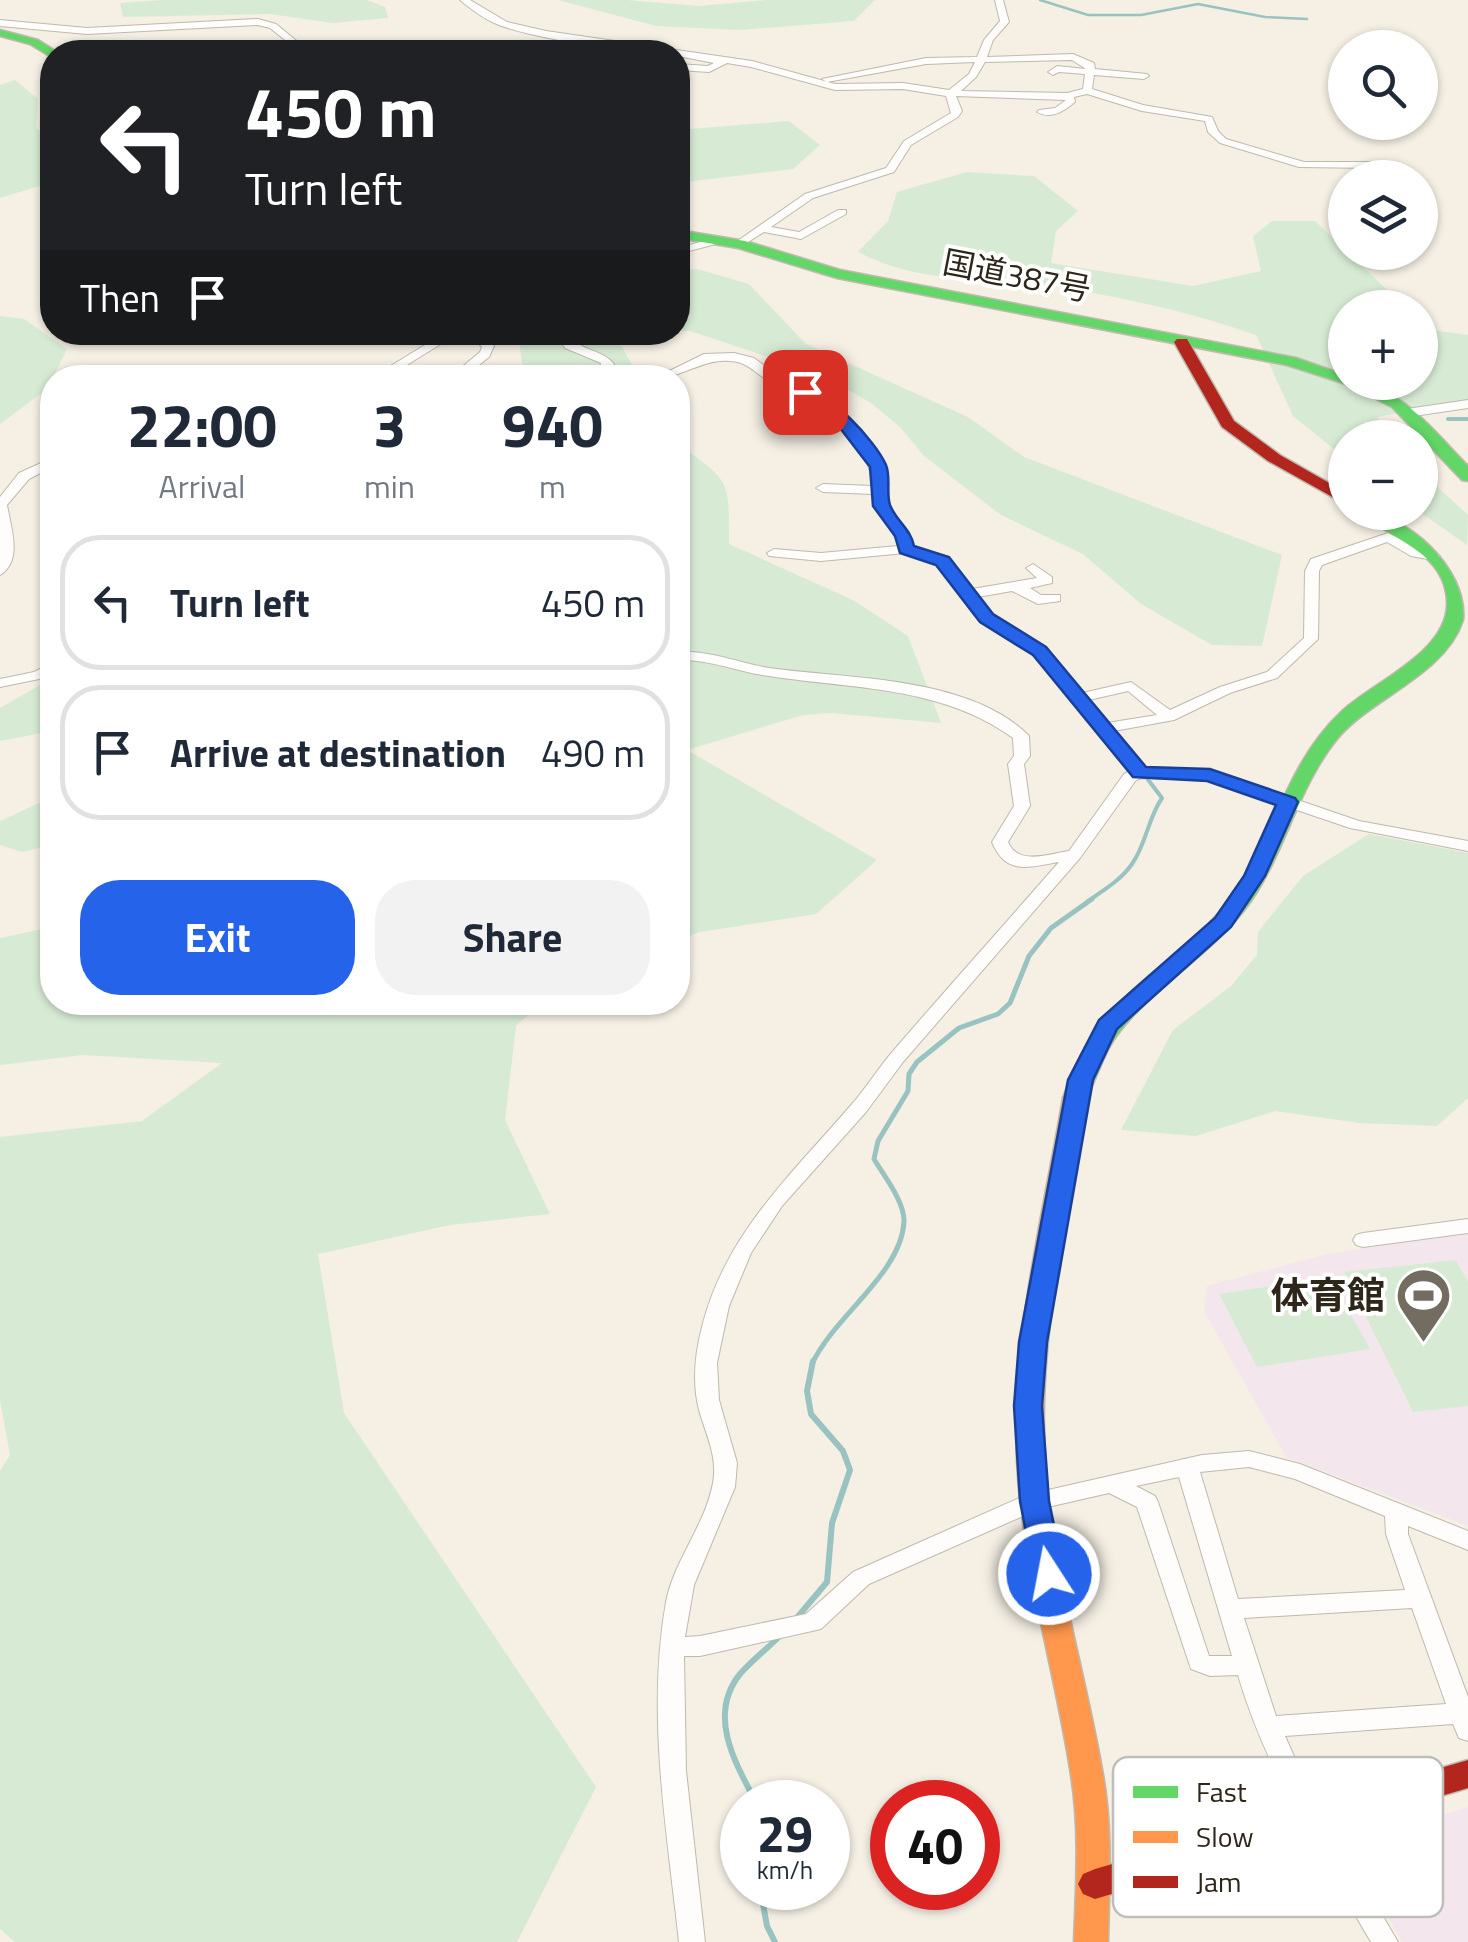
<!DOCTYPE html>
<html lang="en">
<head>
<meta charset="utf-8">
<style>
	:root { --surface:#fff; --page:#f2f2f3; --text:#1f2937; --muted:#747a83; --line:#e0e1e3; --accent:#2563eb }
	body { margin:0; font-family:"Titillium Web","Noto Sans JP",sans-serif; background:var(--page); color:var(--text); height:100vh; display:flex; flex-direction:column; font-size:38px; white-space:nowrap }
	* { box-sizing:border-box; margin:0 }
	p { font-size:32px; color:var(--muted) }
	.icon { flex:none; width:55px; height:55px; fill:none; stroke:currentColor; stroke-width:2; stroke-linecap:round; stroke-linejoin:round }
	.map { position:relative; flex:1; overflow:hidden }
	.side { position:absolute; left:40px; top:365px; width:650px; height:650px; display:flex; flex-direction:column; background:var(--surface); border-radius:40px; box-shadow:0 2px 8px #0004 }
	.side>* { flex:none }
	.top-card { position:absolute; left:40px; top:40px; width:650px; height:305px; border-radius:40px; box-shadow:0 2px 8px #0004; background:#202124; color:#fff; overflow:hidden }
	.buttons { position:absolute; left:1328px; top:30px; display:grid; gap:20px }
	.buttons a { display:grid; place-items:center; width:110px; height:110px; border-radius:50%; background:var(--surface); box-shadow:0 2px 8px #0004; font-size:50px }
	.speed { position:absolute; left:720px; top:1780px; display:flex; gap:20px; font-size:50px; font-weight:700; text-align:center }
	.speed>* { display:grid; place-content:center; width:130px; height:130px; border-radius:50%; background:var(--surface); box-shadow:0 2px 8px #0004; line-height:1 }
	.speed small { font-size:25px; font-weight:400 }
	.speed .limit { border:15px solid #d22; background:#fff; color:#111 }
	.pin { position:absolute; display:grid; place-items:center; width:85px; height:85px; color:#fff; margin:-42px; border-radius:20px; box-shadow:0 5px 15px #0006 }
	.me { position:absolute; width:110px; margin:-55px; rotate:349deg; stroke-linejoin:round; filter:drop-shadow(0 0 8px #0008) }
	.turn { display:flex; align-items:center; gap:35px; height:210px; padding:0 40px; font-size:45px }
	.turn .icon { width:130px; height:130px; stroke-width:2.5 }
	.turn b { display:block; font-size:70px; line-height:85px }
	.then { display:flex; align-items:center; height:95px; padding:0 40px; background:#0003; gap:20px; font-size:38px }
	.eta { display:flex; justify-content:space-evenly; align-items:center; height:170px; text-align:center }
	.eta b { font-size:60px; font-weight:700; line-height:70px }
	.cta { display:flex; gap:20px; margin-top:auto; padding:20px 40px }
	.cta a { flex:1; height:115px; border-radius:40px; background:var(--accent); color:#fff; font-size:40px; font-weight:700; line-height:115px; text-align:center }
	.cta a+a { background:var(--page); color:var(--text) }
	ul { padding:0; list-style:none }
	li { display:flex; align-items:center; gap:30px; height:135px; margin:0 20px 15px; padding:0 20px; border:5px solid var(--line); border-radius:40px }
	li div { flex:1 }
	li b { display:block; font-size:38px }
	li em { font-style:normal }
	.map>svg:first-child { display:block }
	.education { fill:#f3e7ed }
	.green { fill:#d7ebd4 }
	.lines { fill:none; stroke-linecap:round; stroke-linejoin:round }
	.stream-far3 { stroke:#99c3c1; stroke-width:2.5 }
	.stream-far2 { stroke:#99c3c1; stroke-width:4 }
	.stream-far1 { stroke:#99c3c1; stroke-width:5 }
	.stream { stroke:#99c3c1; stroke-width:6 }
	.street-casing { stroke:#bfb9ae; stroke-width:2 }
	.fast-casing { stroke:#bfb9ae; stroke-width:3 }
	.slow-casing { stroke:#bfb9ae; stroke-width:3 }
	.jam-casing { stroke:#bfb9ae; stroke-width:3 }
	.street { fill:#fefdfb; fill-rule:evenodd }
	.fast { fill:#63d668; fill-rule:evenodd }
	.slow { fill:#ff974d; fill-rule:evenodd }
	.jam { fill:#b3261e; fill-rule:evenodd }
	.route { fill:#2563eb; stroke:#184099; stroke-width:2.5 }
	.labels { text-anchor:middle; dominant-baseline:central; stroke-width:8; stroke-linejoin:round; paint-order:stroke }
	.far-street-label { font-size:32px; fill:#2d2619; stroke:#fff }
	.poi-label { font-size:38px; font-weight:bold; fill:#2d2619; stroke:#fff; text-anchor:end }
	.key { fill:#fff; stroke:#c0beba; stroke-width:2.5 }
	.key-label { font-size:28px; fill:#2d2619 }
</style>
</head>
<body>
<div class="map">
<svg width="1468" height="1942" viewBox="0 0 1468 1942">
	<rect width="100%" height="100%" fill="#f5efe4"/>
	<path class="education" d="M1468,1232V1526L1286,1457L1204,1311L1207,1286L1327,1254Z
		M1468,1807V1942H1402L1348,1844Z"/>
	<path class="green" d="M162,0H367L385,7L388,18L333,23L270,14L123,17L120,3Z
		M558,0H627L698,6L766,0H875L854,21L740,30L656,26Z
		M15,80L38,99L36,128L52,140V182L0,198V85Z
		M789,121L820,145L793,169L678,183V130Z
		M967,172L1034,176L1078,211L1056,231L1051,263L1193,286L1261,271L1253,236L1272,221H1315L1405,307L1345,308V382H1420V323L1425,329L1468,335V400L1377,417L1392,437L1345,438V458L1293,416L1256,335C1182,309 1101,292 1023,283C958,276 918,282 858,252L888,221L897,192Z
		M697,269L749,284L806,344L968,417L1024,457L1282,555L1262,646L1212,645L1141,604L1083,554L1001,515L924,456L900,427L871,403L820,374L690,331H679L678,270Z
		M0,316L24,319L67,349L47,389L0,424Z
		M518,333H614L639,377H528L522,363Z
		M678,444C731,482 729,479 729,544L853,600L908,636L941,723L832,713L803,715L687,750L877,860L816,914L700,932L678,940Z
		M1420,471L1468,515L1467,545L1420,512Z
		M52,678V731L0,741V708Z
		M52,797V845L22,852L0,845V821Z
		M1369,834L1468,853V1098L1437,1126L1360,1123L1275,1111L1196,1136L1121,1130L1173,1030L1231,986L1257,955L1258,932L1303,876Z
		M52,927V1002L542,1003L516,1026L505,1120L550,1214L450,1225L318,1254L344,1413L596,1787L517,1942H15L0,1929V1471L10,1455L0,1400V1137L142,1121L222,1063L83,1055L0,1065V938Z
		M1456,1260L1468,1282V1406L1413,1412L1344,1272Z
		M1330,1277L1370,1349L1257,1367L1219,1294Z"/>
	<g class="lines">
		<path class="stream-far3" d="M1040,0L1088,15H1141L1198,4L1265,17L1307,19"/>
		<path class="stream-far2" d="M1448,419H1468
			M1088,901C1104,890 1121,880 1132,864C1146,845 1148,818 1162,798L1146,777"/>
		<path class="stream-far1" d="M812,1364C834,1316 901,1274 904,1222C905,1202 884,1176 874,1159L878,1141L908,1091L909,1074L917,1062L959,1028L998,1014L1010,1003L1029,956L1051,928L1092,899"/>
		<path class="stream" d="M795,1620L827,1582L832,1523L850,1470L843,1451L811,1414L807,1391L813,1361
			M756,1802C735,1763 707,1715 740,1674C752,1660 768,1648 781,1635
			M760,1888L767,1926L775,1942"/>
		<defs>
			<path id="street" d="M460,0H470L507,22L546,31L752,61L835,84L903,83L949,90L969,74L975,62L926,64L827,82L822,79L926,58L977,57L984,40L1000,21L995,0H1003L1009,22L993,40L987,57L1073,54L1094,63L1095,69L1147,74L1149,76L1144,79L1094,75L1092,89L1143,105L1212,117L1218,131L1226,139L1304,162H1373L1408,170L1403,178H1392L1396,172L1373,168L1299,167L1220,143L1208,132L1205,121L1142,111L1087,94L1074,97L1075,102C1064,111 1051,120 1037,112L1039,110L1055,108L1066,100L956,96L962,111L958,117L911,145L894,172L813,198L771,227L799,232L838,210H846V214L801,239L764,232L740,247L736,246V242L805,194L886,168L904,141L951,113L946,96L903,89L835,90L751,67L727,63L709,72L678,70V64L708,66L714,63L678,56V52C630,52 543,41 499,25C485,20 471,9 460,0ZM1072,60L1086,69L1057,66L1048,72L1053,75L1059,72L1085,74L1083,89L1067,93L961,91L976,77L985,62Z
				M258,19L276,24L310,52H300L270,28L258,25L87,34L0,26V20L87,28Z
				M719,237L724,240L723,242L678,254V248Z
				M446,332H460L386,378H371Z
				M468,332H480L494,346L489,357L463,378H449L480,352L482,347Z
				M555,332H567C578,352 601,348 614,364L609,378H597L601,363L565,348Z
				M734,353L754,358L779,377L809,389L839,408L884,466L889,506L910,535L912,547L948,558L972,589L1037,578L1026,568L1033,564L1052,577V583L1030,588L1041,595H1060V601L1038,604L1012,591L978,597L992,615L1045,648L1082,693L1131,682L1170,710L1220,687L1267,672L1304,638L1305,571L1311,559L1388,533L1420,550L1440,556L1433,560L1411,556L1387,542L1322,565L1319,571L1318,639L1277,678L1230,693L1174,720L1114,731L1145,768L1210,770L1359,821L1468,841V851L1350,828L1208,780L1142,778L1136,780L1080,858L903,1062L866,1112L782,1206L751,1253L729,1306L717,1363L719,1400L737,1463L735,1487L694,1585L685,1637L700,1636L806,1614L853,1572L1026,1495L1202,1455L1249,1451L1300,1464L1468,1531V1550L1408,1526V1534L1468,1697V1741L1459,1738L1453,1724L1285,1736L1311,1794L1398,1942H1371C1321,1856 1266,1771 1238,1675L1210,1676L1191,1669L1137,1507L1109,1493L1039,1509L869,1584L821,1629L700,1656H684L686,1771L705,1942H679C667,1831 646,1714 666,1602C674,1560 705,1526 713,1483C718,1457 706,1435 699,1410C692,1383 695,1354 702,1327C725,1234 792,1174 852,1104C867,1087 879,1067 894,1050C948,987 1004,925 1059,862C1029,867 1006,876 992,842L1014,806L1008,764L1014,756L1013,738C942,686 853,689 769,676C738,672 710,659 678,660V652C710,650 738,663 769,668C848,679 970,676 1029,736L1030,756L1024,764L1030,806L1008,842C1018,866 1048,854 1069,851L1124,774L1130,771L1035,654L982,621L938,564L905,553L821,561L769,556L767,553L774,549L821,553L898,546C894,526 876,514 874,494L823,492L816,488L823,484L873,486C870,450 836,415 805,397C794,391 781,388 770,382C755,373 747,361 729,361C702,359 682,378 655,378L704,354ZM1128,691L1157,715L1107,723L1089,700ZM1249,1467L1295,1479L1385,1516L1386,1534L1405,1590L1238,1599L1200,1472ZM1179,1477L1232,1656H1209L1158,1502L1155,1496L1136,1486ZM1412,1608L1446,1704L1276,1716L1244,1618Z
				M1468,400V408L1407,417L1401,413L1407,409Z
				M52,458V467L29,479L7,505C11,528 23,561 0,575V497L19,473Z
				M52,663V673L44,678L0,687V679L34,672Z
				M1468,1219V1233L1363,1247L1356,1245L1353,1240L1356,1235L1363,1233Z"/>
			<path id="fast" d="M0,30L38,40L57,52L48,55L30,44L0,36Z
				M678,230L745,241L840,270L1296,358L1345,375V382C1399,382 1433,431 1468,466V481L1462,480L1392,407L1346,384L1287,365L837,278L738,248L678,238Z
				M1360,512C1405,512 1468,568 1463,620C1445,675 1372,697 1337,739C1298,787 1286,850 1251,901C1214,954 1155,984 1117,1035C1101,1056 1097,1081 1083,1103H1067L1063,1098C1072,1074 1081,1051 1096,1030C1134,978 1195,949 1232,896C1274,837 1287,763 1340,713C1372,682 1450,652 1447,601C1445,551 1390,540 1360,512Z"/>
			<path id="slow" d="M1075,1090L1087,1098C1068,1216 1037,1340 1045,1460C1052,1567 1085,1670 1103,1775C1113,1830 1109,1887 1108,1942H1074C1076,1887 1080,1830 1071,1775C1055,1670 1022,1566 1017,1460C1011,1339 1043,1216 1063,1098Z"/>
			<path id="jam" d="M1177,339H1187L1234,421L1280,455L1345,492V504L1268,461L1222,427L1174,342Z
				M1468,1760V1788L1095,1899L1083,1894L1078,1884L1083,1874L1095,1869Z"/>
		</defs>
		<use href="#street" class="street-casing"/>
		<use href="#fast" class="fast-casing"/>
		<use href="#slow" class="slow-casing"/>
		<use href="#jam" class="jam-casing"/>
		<use href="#street" class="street"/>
		<use href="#fast" class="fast"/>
		<use href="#slow" class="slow"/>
		<use href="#jam" class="jam"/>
	</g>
	<path class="route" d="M799,389C826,386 876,442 886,465C891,477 886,493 890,505C896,521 911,529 914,546L949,557L993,614L1046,647L1146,767L1210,769L1295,798L1298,802L1265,876L1231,927L1117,1029L1093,1080L1047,1342L1042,1406L1049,1501L1064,1574L1059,1583L1049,1586L1038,1583L1034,1574L1020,1501L1014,1406L1019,1342L1068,1080L1099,1020L1215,918L1244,876L1276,805L1207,781L1133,777L1033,655L980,622L936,565L900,553L895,536L873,506L870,467L830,415L799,395Z"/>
	<defs>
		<symbol id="stadium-pin" viewBox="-11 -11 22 30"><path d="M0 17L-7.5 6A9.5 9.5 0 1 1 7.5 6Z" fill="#736c60" stroke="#fff"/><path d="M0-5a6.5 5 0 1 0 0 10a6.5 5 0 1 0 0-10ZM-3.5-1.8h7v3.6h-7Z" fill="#fff"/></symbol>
	</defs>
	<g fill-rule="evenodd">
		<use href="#stadium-pin" x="1392" y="1264" width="63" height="86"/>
	</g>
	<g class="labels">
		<g class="far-street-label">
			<text transform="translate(1017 275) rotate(11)">国道387号</text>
		</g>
		<g class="poi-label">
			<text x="1385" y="1295">体育館</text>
		</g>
	</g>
	<rect x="1113" y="1757" width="330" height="160" rx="15" class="key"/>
	<rect x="1133" y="1786" width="45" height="12" fill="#63d668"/>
	<rect x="1133" y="1831" width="45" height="12" fill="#ff974d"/>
	<rect x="1133" y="1876" width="45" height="12" fill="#b3261e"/>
	<g class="key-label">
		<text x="1196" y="1802">Fast</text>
		<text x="1196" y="1847">Slow</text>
		<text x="1196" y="1892">Jam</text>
	</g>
</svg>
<div class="buttons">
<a><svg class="icon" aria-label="search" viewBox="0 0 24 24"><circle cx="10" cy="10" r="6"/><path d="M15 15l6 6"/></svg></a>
<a><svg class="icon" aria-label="layers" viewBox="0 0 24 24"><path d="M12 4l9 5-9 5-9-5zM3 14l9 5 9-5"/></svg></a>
<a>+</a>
<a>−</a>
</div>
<div class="speed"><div>29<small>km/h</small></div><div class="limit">40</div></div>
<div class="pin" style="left:805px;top:392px;background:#d93025"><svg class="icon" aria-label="arrive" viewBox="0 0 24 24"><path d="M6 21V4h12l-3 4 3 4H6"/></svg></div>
<svg class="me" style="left:1049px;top:1574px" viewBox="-20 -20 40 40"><circle r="17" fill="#2563eb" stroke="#fff" stroke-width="3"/><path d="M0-11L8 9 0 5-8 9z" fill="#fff"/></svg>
<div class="top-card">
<div class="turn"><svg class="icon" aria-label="left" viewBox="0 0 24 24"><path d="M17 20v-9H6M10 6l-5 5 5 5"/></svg><div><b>450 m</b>Turn left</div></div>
<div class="then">Then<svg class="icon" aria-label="arrive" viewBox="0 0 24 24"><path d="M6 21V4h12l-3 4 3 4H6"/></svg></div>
</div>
<section class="side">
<div class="eta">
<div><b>22:00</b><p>Arrival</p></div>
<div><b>3</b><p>min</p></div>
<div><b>940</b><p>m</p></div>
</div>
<ul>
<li><svg class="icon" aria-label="left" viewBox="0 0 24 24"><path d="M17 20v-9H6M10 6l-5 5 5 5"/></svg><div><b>Turn left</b></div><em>450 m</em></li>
<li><svg class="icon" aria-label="arrive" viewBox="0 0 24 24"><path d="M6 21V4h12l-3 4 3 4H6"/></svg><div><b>Arrive at destination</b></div><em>490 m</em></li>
</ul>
<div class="cta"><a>Exit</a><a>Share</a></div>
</section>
</div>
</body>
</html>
